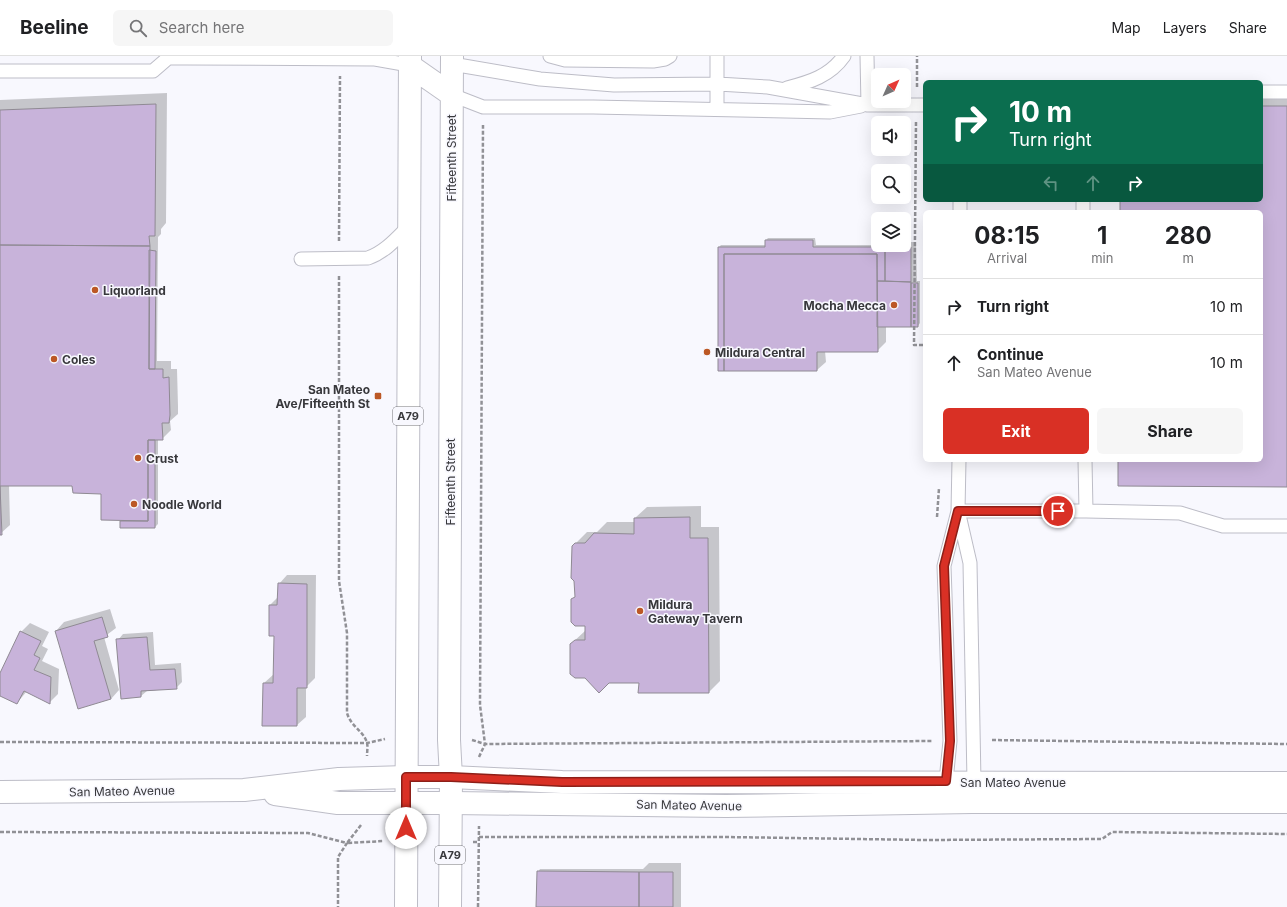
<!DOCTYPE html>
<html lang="en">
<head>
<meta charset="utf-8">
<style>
	:root { --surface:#fff; --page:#f6f6f6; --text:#202124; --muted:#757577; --line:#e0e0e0; --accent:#d93025 }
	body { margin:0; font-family:Inter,sans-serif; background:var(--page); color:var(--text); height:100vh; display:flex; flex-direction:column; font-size:15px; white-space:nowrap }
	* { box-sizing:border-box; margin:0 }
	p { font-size:13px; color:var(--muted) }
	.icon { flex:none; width:22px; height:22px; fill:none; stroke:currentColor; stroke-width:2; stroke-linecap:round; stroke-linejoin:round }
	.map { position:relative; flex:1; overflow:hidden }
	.side { position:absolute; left:923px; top:154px; width:340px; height:252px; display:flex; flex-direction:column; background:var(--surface); border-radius:6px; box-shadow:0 4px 16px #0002 }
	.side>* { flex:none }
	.banner { position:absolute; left:923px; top:24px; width:340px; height:122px; border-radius:6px; box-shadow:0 4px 16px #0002; background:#0b6e4f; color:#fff; overflow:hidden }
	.needle { width:26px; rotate:45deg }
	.controls { position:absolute; left:871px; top:12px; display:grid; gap:8px }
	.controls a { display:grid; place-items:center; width:40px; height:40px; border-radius:6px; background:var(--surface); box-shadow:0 4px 16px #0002; font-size:20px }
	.pin { position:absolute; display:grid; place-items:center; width:34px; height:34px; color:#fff; margin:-17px; border:2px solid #fff; border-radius:50%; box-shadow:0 1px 4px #0007 }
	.me { position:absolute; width:44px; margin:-22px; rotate:0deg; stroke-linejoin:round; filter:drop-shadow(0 0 3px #0008) }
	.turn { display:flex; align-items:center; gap:14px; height:84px; padding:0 20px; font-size:18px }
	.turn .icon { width:52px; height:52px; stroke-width:2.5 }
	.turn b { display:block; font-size:28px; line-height:34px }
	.lanes { display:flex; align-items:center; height:38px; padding:0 20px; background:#0003; justify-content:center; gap:20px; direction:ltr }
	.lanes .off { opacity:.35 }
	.eta { display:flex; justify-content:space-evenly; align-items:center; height:68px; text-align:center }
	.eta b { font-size:24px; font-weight:700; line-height:28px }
	.cta { display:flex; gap:8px; margin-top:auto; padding:8px 20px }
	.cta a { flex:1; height:46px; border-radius:6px; background:var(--accent); color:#fff; font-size:16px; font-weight:700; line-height:46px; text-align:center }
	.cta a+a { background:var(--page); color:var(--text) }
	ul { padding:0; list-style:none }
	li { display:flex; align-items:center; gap:12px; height:56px; padding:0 20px; border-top:1px solid var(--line) }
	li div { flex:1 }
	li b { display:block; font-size:15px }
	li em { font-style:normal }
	header { display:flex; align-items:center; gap:24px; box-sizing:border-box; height:56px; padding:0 20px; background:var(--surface); border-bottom:1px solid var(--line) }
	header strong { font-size:19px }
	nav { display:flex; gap:22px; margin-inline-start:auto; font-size:14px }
	.search { width:280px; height:36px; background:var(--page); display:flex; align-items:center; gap:10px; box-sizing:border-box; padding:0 14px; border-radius:6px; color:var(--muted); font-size:15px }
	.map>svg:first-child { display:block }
	.shadow { fill:#0003 }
	.building { fill:#c8b3da; stroke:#8f8a93 }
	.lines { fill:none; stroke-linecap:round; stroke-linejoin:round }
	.service-casing { stroke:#bdbdc7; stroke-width:15 }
	.tertiary-casing { stroke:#bdbdc7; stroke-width:24 }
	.trunk-casing { stroke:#bdbdc7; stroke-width:24 }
	.path { stroke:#919196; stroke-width:2.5; stroke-dasharray:4 2; stroke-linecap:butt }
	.service { stroke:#fff; stroke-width:13 }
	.tertiary { stroke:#fff; stroke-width:22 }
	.trunk { stroke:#fff; stroke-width:22 }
	.route-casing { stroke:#8d1f18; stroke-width:10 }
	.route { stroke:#d93025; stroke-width:7 }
	.poi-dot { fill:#bc5825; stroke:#f8f8fe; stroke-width:1.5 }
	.labels { text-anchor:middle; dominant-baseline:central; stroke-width:3; stroke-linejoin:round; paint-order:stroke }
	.shield { fill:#f8f8fe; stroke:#727276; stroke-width:1 }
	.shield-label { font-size:11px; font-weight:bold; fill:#38383c }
	.street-label { font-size:12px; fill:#38383c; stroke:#f8f8fe }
	.poi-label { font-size:12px; font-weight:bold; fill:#38383c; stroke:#f8f8fe; text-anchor:start }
</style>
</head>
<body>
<header>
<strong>Beeline</strong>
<div class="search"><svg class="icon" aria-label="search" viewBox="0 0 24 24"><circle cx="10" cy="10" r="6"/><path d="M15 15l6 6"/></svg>Search here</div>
<nav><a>Map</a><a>Layers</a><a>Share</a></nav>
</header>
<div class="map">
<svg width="1287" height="851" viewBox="0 0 1287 851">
	<rect width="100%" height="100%" fill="#f8f8fe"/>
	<path class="shadow" d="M167,37L166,167L161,173V178L158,181L157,305H171V313H177L178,350V358L170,365L171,374L162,383H158V468L155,471H121L122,464L102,437L73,429H9L10,469L0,478V44Z
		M1261,42H1287V430L1119,404H1261V156H1121V144H1261Z
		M768,182H815L816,189H904V186H916L917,225H920V267L918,270H886V286L877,295H825L826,306L817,314L719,191L721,189H766V184Z
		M701,450V471H719L720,625L709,636L640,626L571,588L586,574V569L572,544L576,540L573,490L587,476H597L607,466H635V462L647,451Z
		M287,519H316L315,622L306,631V661L297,669L264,627L274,618L275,579L270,549L278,541L279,528Z
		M110,553L116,572L104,581L119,634L111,643L56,575L64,566Z
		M30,567L49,576L42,590L48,593L42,605L59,613L58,638L50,646L27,635L17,647L0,639V619L21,576Z
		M153,576L155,609L181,607L182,626L176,632L147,635L141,640L122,642L118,584L123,578Z
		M649,807H681V851H537L538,816L540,813H643Z"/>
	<path class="building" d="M156,48L155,180H149L150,190L0,189V54Z
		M1261,50H1287V431L1118,430V404H1261V156H1120V144H1261Z
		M765,184H813V191H885V225H877V198H724V315H718V191H765Z
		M0,189L150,190L149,313H163V322L169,321L170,359L169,367H162L163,384H148V465L101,464V438L73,437L72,430H0L2,479H0Z
		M885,191H911V226L885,225Z
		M149,194L156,195L155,313H149Z
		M724,198H877L878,296H817V315H724Z
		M877,225L911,226V271H877Z
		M911,227H918V271H911Z
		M148,384H155V472H120V465H148Z
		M690,461V482H708L709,637H638L639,627H609L599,637L585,622H575L570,618V588L575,584H585V570H575L571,566V543L575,541L574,525L571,522L572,490L575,487H585L594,477L634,478V462Z
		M278,527L307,528V632H297V670H262L263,627H273L274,580H269V549H277Z
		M102,561L108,581L94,585L111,643L78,653L55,575Z
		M20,575L41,585L34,599L40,602L34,614L51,621L50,648L24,635L17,648L0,640V617Z
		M147,581L150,614L175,613L177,633L141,635V641L121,643L116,583Z
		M537,815L639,816V851H536Z
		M639,816H673V851H639Z"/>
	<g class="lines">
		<defs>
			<path id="service" d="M168,0V2H187L375,3L409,9
				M550,0L565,4L653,5L665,3L670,0
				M867,0L868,49
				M452,8L540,23L614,29L718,28L768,31L868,49H925
				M0,15H153L168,2
				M787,32C810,26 830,20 844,0
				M1261,36H1287
				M452,39L483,51H593L830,56L861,50
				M717,53V0
				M1083,144V156
				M960,156V144
				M301,203L368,202C385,196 396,183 409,170
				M1085,404L1086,455
				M958,455H1086L1180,457L1223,470H1287
				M959,459L970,507L974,726
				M946,725L950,685L944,510L958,455L959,404"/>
			<path id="tertiary" d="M451,721L562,726L1287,727
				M0,736L244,734L339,723L406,721
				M275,738L338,747H406
				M451,747L726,750L972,746H1287"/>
			<path id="trunk" d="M409,9L452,39
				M406,721H451
				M406,747H451
				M406,851L410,0
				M450,851L451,721L449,684L452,0"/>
		</defs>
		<use href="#service" class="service-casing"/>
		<use href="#tertiary" class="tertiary-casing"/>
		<use href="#trunk" class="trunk-casing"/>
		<path class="path" d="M917,31V0
			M916,66L914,289H925
			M339,185L340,20
			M339,220V525L347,577V657C351,671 364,675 367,687C368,690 367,696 367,700
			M937,461L939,432
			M472,684L485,688L933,685
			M992,684L1287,688
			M0,686L367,687L385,683
			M479,701L485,688L480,649L483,69
			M361,769L347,787L384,785
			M0,776L308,777L347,787L338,801V851
			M479,781H726L925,784L1102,783L1112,776L1287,778
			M473,786H479
			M478,851L479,770"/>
		<use href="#service" class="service"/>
		<use href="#tertiary" class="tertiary"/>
		<use href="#trunk" class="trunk"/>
	</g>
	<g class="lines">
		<defs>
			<path id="route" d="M406,772V721H451L562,726L946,725L950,685L944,510L958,455H1058"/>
		</defs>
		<use href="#route" class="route-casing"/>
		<use href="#route" class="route"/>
	</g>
	<g class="poi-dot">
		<circle cx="95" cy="234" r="4"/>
		<circle cx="894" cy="249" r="4"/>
		<circle cx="707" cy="296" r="4"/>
		<circle cx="54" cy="303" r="4"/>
		<rect x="374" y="336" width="8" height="8" rx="2"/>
		<circle cx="138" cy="402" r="4"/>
		<circle cx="134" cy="448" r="4"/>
		<circle cx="640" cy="555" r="4"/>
	</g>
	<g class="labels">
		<g class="shield">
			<rect x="393" y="351" width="30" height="18" rx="3"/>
			<rect x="435" y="790" width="30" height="18" rx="3"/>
		</g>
		<g class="shield-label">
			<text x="408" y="360">A79</text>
			<text x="450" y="799">A79</text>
		</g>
		<g class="street-label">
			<text transform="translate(451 102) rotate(-90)">Fifteenth Street</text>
			<text transform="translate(450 426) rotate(-90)">Fifteenth Street</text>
			<text x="1013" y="726">San Mateo Avenue</text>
			<text transform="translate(122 735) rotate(-1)">San Mateo Avenue</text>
			<text transform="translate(689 749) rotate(1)">San Mateo Avenue</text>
		</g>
		<g class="poi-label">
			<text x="103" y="234">Liquorland</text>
			<text x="886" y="249" text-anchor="end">Mocha Mecca</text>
			<text x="715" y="296">Mildura Central</text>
			<text x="62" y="303">Coles</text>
			<text x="370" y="333" text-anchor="end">San Mateo<tspan x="370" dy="14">Ave/Fifteenth St</tspan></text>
			<text x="146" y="402">Crust</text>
			<text x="142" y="448">Noodle World</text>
			<text x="648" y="548">Mildura<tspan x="648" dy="14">Gateway Tavern</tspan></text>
		</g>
	</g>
</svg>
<div class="controls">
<a><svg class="needle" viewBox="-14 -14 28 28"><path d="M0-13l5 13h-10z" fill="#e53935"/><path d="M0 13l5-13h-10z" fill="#757577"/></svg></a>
<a><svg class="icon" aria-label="sound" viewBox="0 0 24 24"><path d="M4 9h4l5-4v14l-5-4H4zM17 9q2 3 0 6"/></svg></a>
<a><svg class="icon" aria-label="search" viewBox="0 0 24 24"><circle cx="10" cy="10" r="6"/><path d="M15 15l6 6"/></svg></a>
<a><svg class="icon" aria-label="layers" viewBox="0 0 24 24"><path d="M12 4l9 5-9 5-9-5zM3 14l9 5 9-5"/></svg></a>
</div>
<div class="pin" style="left:1058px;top:455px;background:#d93025"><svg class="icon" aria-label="arrive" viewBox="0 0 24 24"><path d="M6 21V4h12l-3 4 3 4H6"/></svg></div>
<svg class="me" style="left:406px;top:772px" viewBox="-20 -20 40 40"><circle r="19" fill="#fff"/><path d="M0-13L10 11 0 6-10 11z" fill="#d93025"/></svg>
<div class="banner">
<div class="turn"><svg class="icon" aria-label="right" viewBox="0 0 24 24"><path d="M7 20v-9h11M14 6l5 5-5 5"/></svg><div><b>10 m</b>Turn right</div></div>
<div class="lanes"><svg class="icon off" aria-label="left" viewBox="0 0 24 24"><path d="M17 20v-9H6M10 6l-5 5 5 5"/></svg><svg class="icon off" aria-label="ahead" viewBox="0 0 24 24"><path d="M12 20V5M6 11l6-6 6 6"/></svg><svg class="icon" aria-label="right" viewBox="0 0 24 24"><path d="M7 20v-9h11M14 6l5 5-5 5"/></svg></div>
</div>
<section class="side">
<div class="eta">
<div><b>08:15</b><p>Arrival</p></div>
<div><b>1</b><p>min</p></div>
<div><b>280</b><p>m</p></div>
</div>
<ul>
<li><svg class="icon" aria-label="right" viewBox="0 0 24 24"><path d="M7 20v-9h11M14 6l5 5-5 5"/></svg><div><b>Turn right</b></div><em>10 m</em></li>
<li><svg class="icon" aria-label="ahead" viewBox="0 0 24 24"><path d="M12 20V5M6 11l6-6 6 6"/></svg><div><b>Continue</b><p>San Mateo Avenue</p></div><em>10 m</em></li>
</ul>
<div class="cta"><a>Exit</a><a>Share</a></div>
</section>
</div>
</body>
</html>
